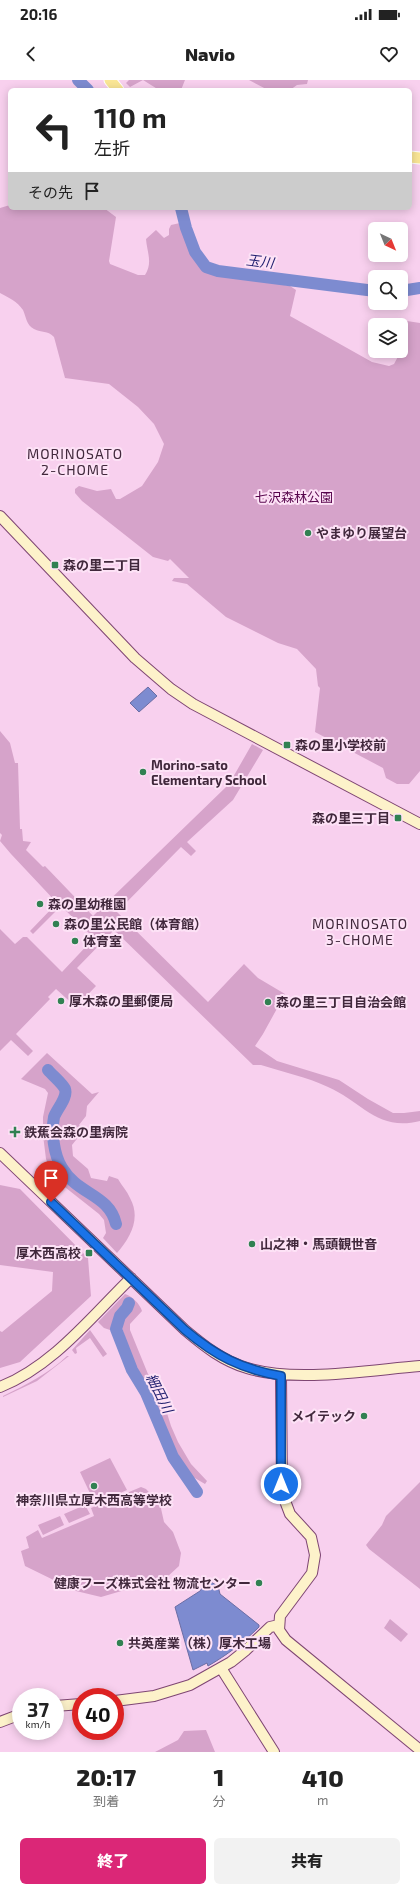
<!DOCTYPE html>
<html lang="ja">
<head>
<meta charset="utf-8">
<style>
	:root { --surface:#fff; --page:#f2f2f2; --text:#222; --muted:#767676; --accent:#db2777 }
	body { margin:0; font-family:"Exo 2","Noto Sans JP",sans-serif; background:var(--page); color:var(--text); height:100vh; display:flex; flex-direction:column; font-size:15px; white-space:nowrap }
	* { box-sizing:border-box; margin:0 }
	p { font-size:13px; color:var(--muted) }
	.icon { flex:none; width:22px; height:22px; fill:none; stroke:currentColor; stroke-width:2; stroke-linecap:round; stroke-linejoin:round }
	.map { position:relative; height:1672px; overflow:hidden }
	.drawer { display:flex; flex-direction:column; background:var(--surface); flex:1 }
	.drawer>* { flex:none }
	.hud { position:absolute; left:8px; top:8px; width:404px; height:122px; border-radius:6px; box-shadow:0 2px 10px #0003; background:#fff; color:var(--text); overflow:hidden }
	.needle { width:26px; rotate:137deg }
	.buttons { position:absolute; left:368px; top:142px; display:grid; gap:8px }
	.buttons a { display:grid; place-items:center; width:40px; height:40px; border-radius:6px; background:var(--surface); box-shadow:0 2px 10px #0003; font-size:20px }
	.speed { position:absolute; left:12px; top:1608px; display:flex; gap:8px; font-size:20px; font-weight:700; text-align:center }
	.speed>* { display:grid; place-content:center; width:52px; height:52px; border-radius:50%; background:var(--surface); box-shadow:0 2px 10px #0003; line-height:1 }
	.speed small { font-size:10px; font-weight:400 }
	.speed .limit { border:6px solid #d22; background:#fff; color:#111 }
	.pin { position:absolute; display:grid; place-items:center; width:34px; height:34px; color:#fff; margin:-41px -17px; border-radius:50% 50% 50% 0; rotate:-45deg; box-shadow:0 0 4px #0007 }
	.pin .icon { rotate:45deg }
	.me { position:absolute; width:44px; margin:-22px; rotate:0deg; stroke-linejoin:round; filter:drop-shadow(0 0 3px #0008) }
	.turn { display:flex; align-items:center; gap:14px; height:84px; padding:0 20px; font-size:18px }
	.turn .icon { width:52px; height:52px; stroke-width:2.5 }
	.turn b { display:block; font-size:28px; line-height:34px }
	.then { display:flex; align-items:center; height:38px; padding:0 20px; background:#0003; gap:8px; font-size:15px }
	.eta { display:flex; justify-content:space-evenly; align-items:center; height:68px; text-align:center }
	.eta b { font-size:24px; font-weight:800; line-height:28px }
	.primary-button { display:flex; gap:8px; margin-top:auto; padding:8px 20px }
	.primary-button a { flex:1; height:46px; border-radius:6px; background:var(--accent); color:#fff; font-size:16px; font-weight:800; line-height:46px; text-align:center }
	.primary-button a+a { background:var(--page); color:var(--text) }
	.status { display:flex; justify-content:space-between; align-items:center; height:28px; padding:0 20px; background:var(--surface); direction:ltr }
	.status svg { height:11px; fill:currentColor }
	header { display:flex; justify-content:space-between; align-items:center; height:52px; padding:0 20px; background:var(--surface); font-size:18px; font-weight:800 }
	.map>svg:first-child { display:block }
	.green { fill:#d6a3ca }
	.water { fill:#7d8bd0; stroke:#6b6da4 }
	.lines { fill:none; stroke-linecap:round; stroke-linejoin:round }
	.river { stroke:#7d8bd0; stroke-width:12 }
	.secondary-casing { stroke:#7e4673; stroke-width:12 }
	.primary-casing { stroke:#fff; stroke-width:13 }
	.secondary { stroke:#fdf2ca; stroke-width:10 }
	.primary { stroke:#fae696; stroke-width:11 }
	.route-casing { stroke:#114b97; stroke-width:10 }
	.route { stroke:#1a73e8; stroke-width:7 }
	.poi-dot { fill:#318152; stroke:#fde2f6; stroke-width:1.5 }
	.labels { text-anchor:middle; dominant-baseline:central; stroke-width:4; stroke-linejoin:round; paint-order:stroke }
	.park-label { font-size:13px; fill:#57054c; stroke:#fde2f6 }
	.poi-label { font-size:13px; font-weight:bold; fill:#41283c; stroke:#fde2f6; text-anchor:start }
	.water-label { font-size:14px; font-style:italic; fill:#1c1b6c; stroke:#fde2f6 }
	.neighbourhood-label { font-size:14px; letter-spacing:1px; fill:#41283c; stroke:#fde2f6 }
</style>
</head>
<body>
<div class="status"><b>20:16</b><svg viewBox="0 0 49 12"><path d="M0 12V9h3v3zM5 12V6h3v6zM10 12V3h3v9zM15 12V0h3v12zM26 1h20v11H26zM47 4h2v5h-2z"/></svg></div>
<header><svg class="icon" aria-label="back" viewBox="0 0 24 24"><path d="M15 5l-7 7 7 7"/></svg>Navio<svg class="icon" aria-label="heart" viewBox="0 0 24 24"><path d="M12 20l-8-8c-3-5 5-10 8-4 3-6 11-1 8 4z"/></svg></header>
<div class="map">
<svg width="420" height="1672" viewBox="0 0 420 1672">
	<rect width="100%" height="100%" fill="#f8d0ee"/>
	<path class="green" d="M129,0H185L181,10H159L143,0L130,7L126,3Z
		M249,0H308L307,4L297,5L290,10H268Z
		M10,125V128H104L116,137L109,181L110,184L138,195H145C153,183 147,172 146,159L156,150L164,158L169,155V149L171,145L180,143L201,189L215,193L290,206L296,210L290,236L372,282L389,286L394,284L401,271V245H386L387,242L394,239L420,243V691L409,704H397L386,698L383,688L315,652L320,608L318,606L316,589L297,569L278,563L226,537L187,504L172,501L174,498H189L170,479L168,481L153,477L82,421L75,413V409L79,406L97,411L111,409L116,419H120L142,406L158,382L164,364L154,344L138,327L109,304L65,298L54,257C47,250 42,253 34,249C26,245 26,236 23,230C17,221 9,218 0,213V128Z
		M0,651L10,663L15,683H18L20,749H22L23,761L31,762L26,770L43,787L45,786L93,836L226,707L232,699L252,664L263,670L233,720L187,762L196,771L191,776L181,767L117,832L208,922L244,884L258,898L285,914L263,954L255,966L277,981L339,1000L368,1019L393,1033H404L420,1031V1041C378,1052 362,1022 328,1007C307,997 283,992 261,985H253L114,850L77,888L96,906L76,927L56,909L48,917L50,919L16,954L33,971L28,976L11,960L0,971V849L15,864L23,857H27L62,892L94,858L61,826L33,854L30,851L57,823L11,774L0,761L2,755L0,753Z
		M47,973L92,1014L99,1012L87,1026L86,1036L79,1045L81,1048L77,1052L80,1055L72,1065L73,1076L88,1089L91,1098L107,1101L109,1096L118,1099C122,1106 127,1111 130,1118C141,1138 131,1157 117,1173L103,1158L106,1153L104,1140L99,1134L61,1104L50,1089L46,1079L43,1055V1037L48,1013L45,1009L21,999Z
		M0,1105L20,1109L88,1178L91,1216L20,1282L0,1288V1251L2,1252L52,1211L53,1192L0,1185Z
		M125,1214C132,1216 140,1224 142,1231L130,1244V1250L148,1294L161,1314L171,1346L178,1362L191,1384L207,1401L205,1404L193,1397L187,1390L174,1367L163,1344L153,1313L134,1284L122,1248L126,1227L119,1228L115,1246L110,1250L104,1248L98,1242Z
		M90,1250L107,1274L103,1277L90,1258L76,1268L77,1273L75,1274L72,1270Z
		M67,1276H69L37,1301L3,1317V1316C26,1305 49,1293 67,1276Z
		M110,1378L127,1410L95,1424L80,1392Z
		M420,1402V1509L369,1469L366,1465L382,1445L386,1436Z
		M141,1407L146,1409L160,1424L164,1442L173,1452L181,1473L179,1486L166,1498L101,1517L76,1511L25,1486L21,1471L29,1468L26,1457L38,1450L42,1458L94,1436L91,1428Z
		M85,1425L90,1434L69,1443L64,1434Z
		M60,1436L64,1445L43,1455L38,1445Z
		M390,1539L408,1554L401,1562L384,1548Z
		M206,1650L215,1672H155L178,1660L184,1651Z"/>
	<path class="water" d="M148,607L157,616L139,632L130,623Z
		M207,1500L218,1506L220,1514L259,1545V1547C243,1563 227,1575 208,1586L207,1583L193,1590L175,1527L200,1511Z"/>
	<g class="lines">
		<path class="river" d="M78,0L88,10
			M181,128L186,148L195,172L206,187L218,191L375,211
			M401,211L420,208
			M48,990C53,996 62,1003 65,1009C68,1017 57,1029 54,1037C51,1053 54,1075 62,1088C78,1115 109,1114 116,1144
			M129,1223L127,1228L120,1236L116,1249L132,1290L146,1313L173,1377L197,1412"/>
		<defs>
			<path id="secondary" d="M0,436L135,578L171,609L193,624L420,744
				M0,1073L185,1250C204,1266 223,1281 247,1288C294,1303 370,1290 420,1286
				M281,1296L282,1413L290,1434L311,1457L315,1475L312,1493L280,1536L279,1550L286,1560L420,1670
				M0,1307C53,1286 91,1237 131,1198
				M221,1588L274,1672
				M115,1621L154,1616L190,1605L231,1582L246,1570L270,1547L279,1545
				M55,1626L81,1624
				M0,1642L21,1634"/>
			<path id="primary" d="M110,0L118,10
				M410,77L420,78"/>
		</defs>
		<use href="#secondary" class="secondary-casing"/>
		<use href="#primary" class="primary-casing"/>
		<use href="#secondary" class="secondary"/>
		<use href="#primary" class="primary"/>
	</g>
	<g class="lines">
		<defs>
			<path id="route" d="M51,1122L185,1250C216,1276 241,1289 281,1296V1404"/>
		</defs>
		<use href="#route" class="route-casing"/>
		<use href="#route" class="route"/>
	</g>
	<g class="poi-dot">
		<circle cx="308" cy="453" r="4"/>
		<rect x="51" y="481" width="8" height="8" rx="2"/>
		<rect x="283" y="661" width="8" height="8" rx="2"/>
		<circle cx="143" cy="692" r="4"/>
		<rect x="394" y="734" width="8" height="8" rx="2"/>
		<circle cx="40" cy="824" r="4"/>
		<circle cx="56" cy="844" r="4"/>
		<circle cx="75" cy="861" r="4"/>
		<circle cx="61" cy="921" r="4"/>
		<circle cx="268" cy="922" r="4"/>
		<path d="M13 1046h4v4h4v4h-4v4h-4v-4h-4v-4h4z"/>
		<circle cx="252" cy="1164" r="4"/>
		<rect x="85" y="1169" width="8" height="8" rx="2"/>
		<circle cx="364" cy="1336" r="4"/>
		<circle cx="94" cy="1406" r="4"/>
		<circle cx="259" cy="1503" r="4"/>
		<circle cx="120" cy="1563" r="4"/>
	</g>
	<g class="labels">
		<g class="park-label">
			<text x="294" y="417">七沢森林公園</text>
		</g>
		<g class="poi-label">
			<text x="316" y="453">やまゆり展望台</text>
			<text x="63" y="485">森の里二丁目</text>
			<text x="295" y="665">森の里小学校前</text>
			<text x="151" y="685">Morino-sato<tspan x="151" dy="15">Elementary School</tspan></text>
			<text x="390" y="738" text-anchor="end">森の里三丁目</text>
			<text x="48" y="824">森の里幼稚園</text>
			<text x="64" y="844">森の里公民館（体育館）</text>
			<text x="83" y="861">体育室</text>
			<text x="69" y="921">厚木森の里郵便局</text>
			<text x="276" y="922">森の里三丁目自治会館</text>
			<text x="24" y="1052">鉄蕉会森の里病院</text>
			<text x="260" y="1164">山之神・馬頭観世音</text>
			<text x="81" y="1173" text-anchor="end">厚木西高校</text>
			<text x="356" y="1336" text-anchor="end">メイテック</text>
			<text x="94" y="1420" text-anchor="middle">神奈川県立厚木西高等学校</text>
			<text x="251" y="1503" text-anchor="end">健康フーズ株式会社 物流センター</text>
			<text x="128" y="1563">共英産業（株）厚木工場</text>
		</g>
		<g class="water-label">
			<text transform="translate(260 181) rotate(7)">玉川</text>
			<text transform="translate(160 1313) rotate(64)">細田川</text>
		</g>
		<g class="neighbourhood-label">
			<text x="75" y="373">MORINOSATO<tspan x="75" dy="16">2-CHOME</tspan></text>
			<text x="360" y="843">MORINOSATO<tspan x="360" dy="16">3-CHOME</tspan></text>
		</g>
	</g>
</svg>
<div class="buttons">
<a><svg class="needle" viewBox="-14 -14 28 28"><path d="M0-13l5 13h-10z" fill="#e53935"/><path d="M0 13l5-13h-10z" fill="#767676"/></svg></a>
<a><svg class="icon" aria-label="search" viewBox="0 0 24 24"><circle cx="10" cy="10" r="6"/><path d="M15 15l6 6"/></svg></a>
<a><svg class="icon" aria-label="layers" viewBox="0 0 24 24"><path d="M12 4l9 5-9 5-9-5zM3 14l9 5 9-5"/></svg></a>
</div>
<div class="speed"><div>37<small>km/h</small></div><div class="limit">40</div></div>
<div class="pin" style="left:51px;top:1122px;background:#d93025"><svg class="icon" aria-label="arrive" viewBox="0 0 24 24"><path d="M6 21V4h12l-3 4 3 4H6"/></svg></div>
<svg class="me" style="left:281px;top:1404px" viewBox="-20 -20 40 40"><circle r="17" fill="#1a73e8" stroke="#fff" stroke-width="3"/><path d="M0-11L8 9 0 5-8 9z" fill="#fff"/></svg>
<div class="hud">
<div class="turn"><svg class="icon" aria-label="left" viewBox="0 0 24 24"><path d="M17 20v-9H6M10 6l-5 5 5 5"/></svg><div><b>110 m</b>左折</div></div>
<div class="then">その先<svg class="icon" aria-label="arrive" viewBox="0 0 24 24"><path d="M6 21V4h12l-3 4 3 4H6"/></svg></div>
</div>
</div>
<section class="drawer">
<div class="eta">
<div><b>20:17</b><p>到着</p></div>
<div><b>1</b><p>分</p></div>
<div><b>410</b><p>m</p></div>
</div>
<div class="primary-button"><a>終了</a><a>共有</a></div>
</section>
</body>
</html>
